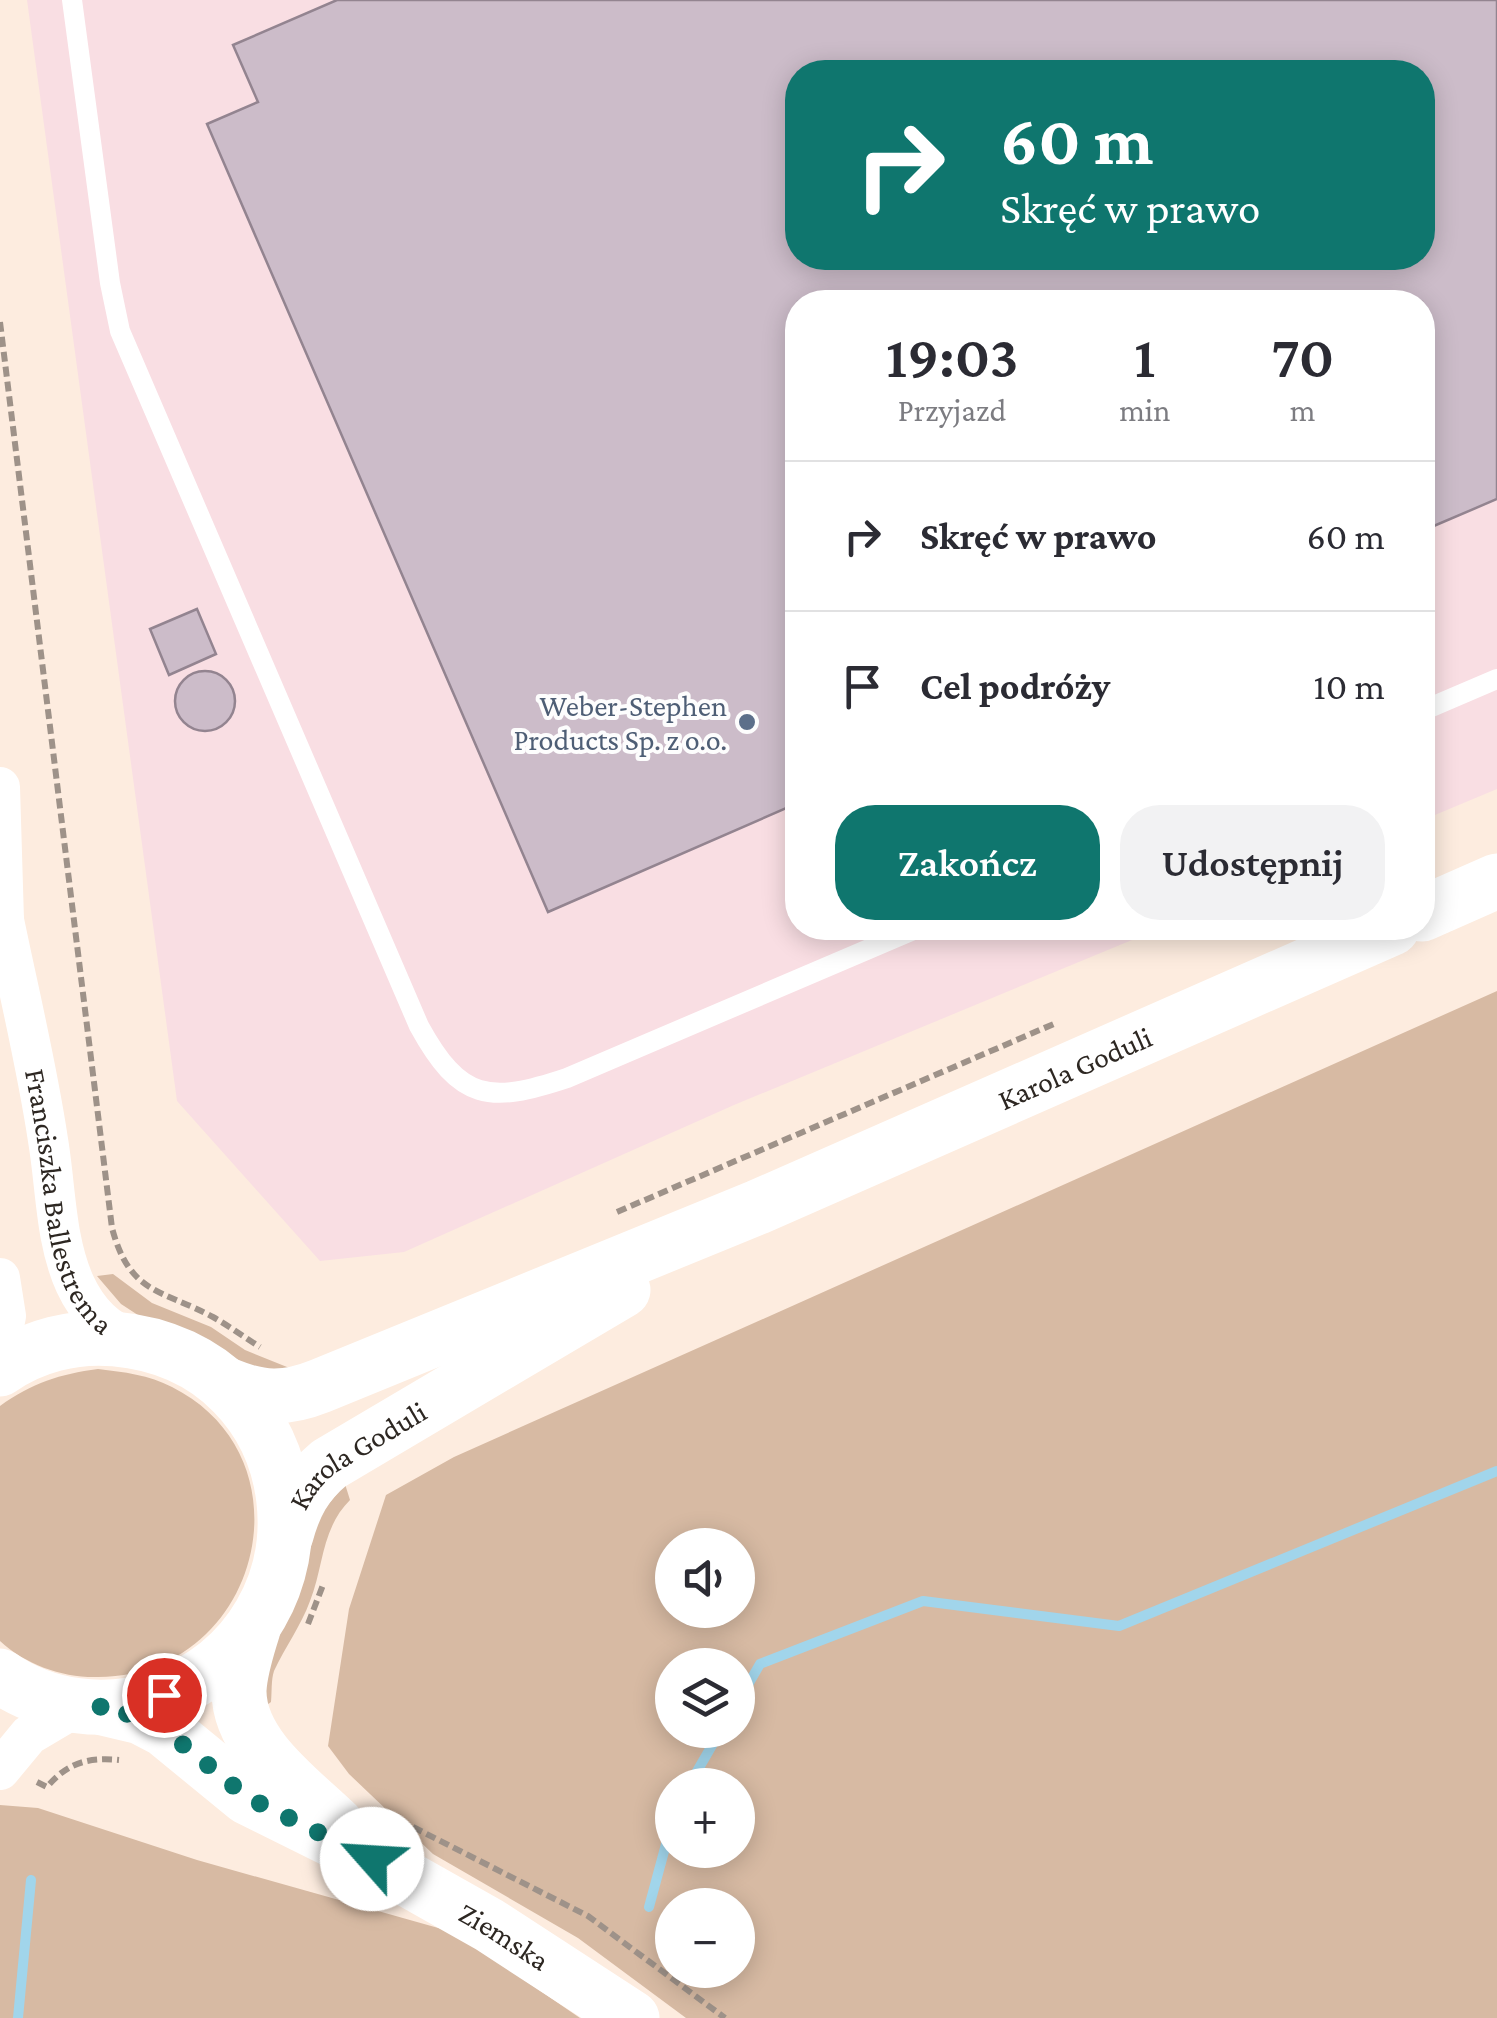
<!DOCTYPE html>
<html lang="pl">
<head>
<meta charset="utf-8">
<style>
	:root { --surface:#fff; --page:#f2f2f3; --text:#2b2b33; --muted:#7c7c81; --line:#e1e1e2; --accent:#0f766e }
	body { margin:0; font-family:"Crimson Pro",serif; background:var(--page); color:var(--text); height:100vh; display:flex; flex-direction:column; font-size:38px; white-space:nowrap }
	* { box-sizing:border-box; margin:0 }
	p { font-size:32px; color:var(--muted) }
	.icon { flex:none; width:55px; height:55px; fill:none; stroke:currentColor; stroke-width:2; stroke-linecap:round; stroke-linejoin:round }
	.map { position:relative; flex:1; overflow:hidden }
	.details { position:absolute; left:785px; top:290px; width:650px; height:650px; display:flex; flex-direction:column; background:var(--surface); border-radius:40px; box-shadow:0 5px 25px #0003 }
	.details>* { flex:none }
	.banner { position:absolute; left:785px; top:60px; width:650px; height:210px; border-radius:40px; box-shadow:0 5px 25px #0003; background:#0f766e; color:#fff; overflow:hidden }
	.tools { position:absolute; left:655px; top:1528px; display:grid; gap:20px }
	.tools a { display:grid; place-items:center; width:100px; height:100px; border-radius:50%; background:var(--surface); box-shadow:0 5px 25px #0003; font-size:50px }
	.pin { position:absolute; display:grid; place-items:center; width:85px; height:85px; color:#fff; margin:-42px; border:5px solid #fff; border-radius:50%; box-shadow:0 2px 10px #0007 }
	.me { position:absolute; width:110px; margin:-55px; rotate:296deg; stroke-linejoin:round; filter:drop-shadow(0 0 8px #0008) }
	.turn { display:flex; align-items:center; gap:35px; height:210px; padding:0 50px; font-size:45px }
	.turn .icon { width:130px; height:130px; stroke-width:2.5 }
	.turn b { display:block; font-size:70px; line-height:85px }
	.eta { display:flex; justify-content:space-evenly; align-items:center; height:170px; text-align:center }
	.eta b { font-size:60px; font-weight:600; line-height:70px }
	.cta { display:flex; gap:20px; margin-top:auto; padding:20px 50px }
	.cta a { flex:1; height:115px; border-radius:40px; background:var(--accent); color:#fff; font-size:40px; font-weight:600; line-height:115px; text-align:center }
	.cta a+a { background:var(--page); color:var(--text) }
	ul { padding:0; list-style:none }
	li { display:flex; align-items:center; gap:30px; height:150px; padding:0 50px; border-top:2px solid var(--line) }
	li div { flex:1 }
	li b { display:block; font-size:38px }
	li em { font-style:normal }
	.map>svg:first-child { display:block }
	.industrial { fill:#f9dee3; fill-rule:evenodd }
	.green { fill:#d7baa3; fill-rule:evenodd }
	.lines { fill:none; stroke-linecap:round; stroke-linejoin:round }
	.stream { stroke:#a1d5eb; stroke-width:10 }
	.building { fill:#ccbcc9; stroke:#938490; stroke-width:2.5; fill-rule:evenodd }
	.path { stroke:#9e9289; stroke-width:6; stroke-dasharray:10 5; stroke-linecap:butt }
	.lane { stroke:#fff; stroke-width:20 }
	.street { stroke:#fff; stroke-width:40 }
	.secondary { stroke:#fff; stroke-width:55 }
	.route { stroke:#0f766e; stroke-width:18; stroke-dasharray:0 32.4 }
	.service-dot { fill:#5c6f8a; stroke:#fdfdfd; stroke-width:4 }
	.labels { text-anchor:middle; dominant-baseline:central; stroke-width:8; stroke-linejoin:round; paint-order:stroke }
	.service-label { font-size:30px; fill:#4e5e75; stroke:#fdfdfd; text-anchor:end }
	.street-label { font-size:30px; fill:#2d2722; stroke:#fdfdfd }
</style>
</head>
<body>
<div class="map">
<svg width="1497" height="2018" viewBox="0 0 1497 2018">
	<rect width="100%" height="100%" fill="#fdecdf"/>
	<path class="industrial" d="M27,0H1497V789L1423,820L1422,302H798V928H1161L734,1105L404,1252L320,1261L177,1101ZM798,72H1422V258H798Z"/>
	<path class="green" d="M1497,991V2018H686L578,1938L433,1854L349,1774L328,1746L349,1609L386,1495L454,1457ZM672,1545H738V1610H672ZM672,1665H738V1730H672ZM672,1785H738V1850H672ZM672,1905H738V1970H672Z
		M113,1274L152,1303L211,1327L245,1350L297,1371L245,1367L144,1319L121,1304L97,1276Z
		M98,1369C124,1372 149,1375 172,1387C315,1459 260,1676 98,1677C63,1678 26,1665 0,1641V1406C32,1383 60,1374 98,1369Z
		M345,1484L350,1500C321,1529 324,1566 310,1601C301,1626 285,1647 274,1671C271,1680 272,1692 271,1702L260,1710L258,1702L278,1637L306,1567L317,1518Z
		M0,1805L38,1808L197,1860L456,1933L580,2018H0Z"/>
	<g class="lines">
		<path class="stream" d="M738,1702L760,1664L923,1601L1119,1626L1497,1471
			M689,1785L721,1730
			M649,1907L672,1822
			M18,2018L31,1880"/>
	</g>
	<path class="building" d="M337,0H1497V499L1422,531V302H798V803L548,912L207,124L258,102L233,45ZM798,72H1422V258H798Z
		M197,609L216,654L169,675L150,629Z
		M175 701a30 30 0 1 1 60 0a30 30 0 1 1-60 0Z"/>
	<g class="lines">
		<path class="path" d="M0,322L112,1228C130,1295 161,1289 213,1317C229,1326 244,1337 260,1347
			M617,1212L1056,1023
			M308,1624L323,1585
			M37,1782L47,1787C67,1763 88,1757 119,1760
			M413,1827L588,1916L725,2018"/>
		<path class="lane" d="M72,0L110,283L120,331L419,1026C460,1101 489,1104 567,1078L918,928
			M1422,711L1497,679"/>
		<g class="street">
			<path d="M0,787L4,920L1,943"/>
			<path id="s1" d="M4,920C19,993 37,1066 48,1140C56,1187 55,1240 75,1284C87,1310 107,1332 135,1340"/>
			<path d="M0,1278L6,1316L0,1345"/>
			<path d="M0,1770L29,1735L78,1706"/>
		</g>
		<g class="secondary">
			<path d="M1422,914L1497,881"/>
			<path d="M0,1369C32,1346 75,1335 115,1339C316,1357 349,1627 159,1697C107,1716 46,1708 0,1676"/>
			<path id="s2" d="M227,1385C261,1399 285,1400 320,1386L758,1207L1392,928"/>
			<path id="s3" d="M286,1535C294,1505 305,1484 329,1464L623,1290"/>
			<path d="M253,1629C247,1649 240,1669 239,1690C238,1746 301,1790 337,1825"/>
			<path id="s4" d="M103,1708L141,1717L164,1729L247,1797L372,1859L489,1925L632,2018"/>
		</g>
	</g>
	<g class="lines">
		<path class="route" d="M164,1695L143,1702L98,1707L141,1717L164,1729L247,1797L372,1859"/>
	</g>
	<circle class="service-dot" cx="747" cy="722" r="10"/>
	<g class="labels">
		<g class="service-label">
			<text x="727" y="705">Weber-Stephen<tspan x="727" dy="34">Products Sp. z o.o.</tspan></text>
		</g>
		<g class="street-label">
			<text stroke="none"><textPath href="#s2" startOffset="915">Karola Goduli</textPath></text>
			<text stroke="none"><textPath href="#s1" startOffset="290">Franciszka Ballestrema</textPath></text>
			<text stroke="none"><textPath href="#s3" startOffset="112">Karola Goduli</textPath></text>
			<text stroke="none"><textPath href="#s4" startOffset="465">Ziemska</textPath></text>
		</g>
	</g>
</svg>
<div class="tools">
<a><svg class="icon" aria-label="sound" viewBox="0 0 24 24"><path d="M4 9h4l5-4v14l-5-4H4zM17 9q2 3 0 6"/></svg></a>
<a><svg class="icon" aria-label="layers" viewBox="0 0 24 24"><path d="M12 4l9 5-9 5-9-5zM3 14l9 5 9-5"/></svg></a>
<a>+</a>
<a>−</a>
</div>
<div class="pin" style="left:164px;top:1695px;background:#d93025"><svg class="icon" aria-label="arrive" viewBox="0 0 24 24"><path d="M6 21V4h12l-3 4 3 4H6"/></svg></div>
<svg class="me" style="left:372px;top:1859px" viewBox="-20 -20 40 40"><circle r="19" fill="#fff"/><path d="M0-13L10 11 0 6-10 11z" fill="#0f766e"/></svg>
<div class="banner">
<div class="turn"><svg class="icon" aria-label="right" viewBox="0 0 24 24"><path d="M7 20v-9h11M14 6l5 5-5 5"/></svg><div><b>60 m</b>Skręć w prawo</div></div>
</div>
<section class="details">
<div class="eta">
<div><b>19:03</b><p>Przyjazd</p></div>
<div><b>1</b><p>min</p></div>
<div><b>70</b><p>m</p></div>
</div>
<ul>
<li><svg class="icon" aria-label="right" viewBox="0 0 24 24"><path d="M7 20v-9h11M14 6l5 5-5 5"/></svg><div><b>Skręć w prawo</b></div><em>60 m</em></li>
<li><svg class="icon" aria-label="arrive" viewBox="0 0 24 24"><path d="M6 21V4h12l-3 4 3 4H6"/></svg><div><b>Cel podróży</b></div><em>10 m</em></li>
</ul>
<div class="cta"><a>Zakończ</a><a>Udostępnij</a></div>
</section>
</div>
</body>
</html>
